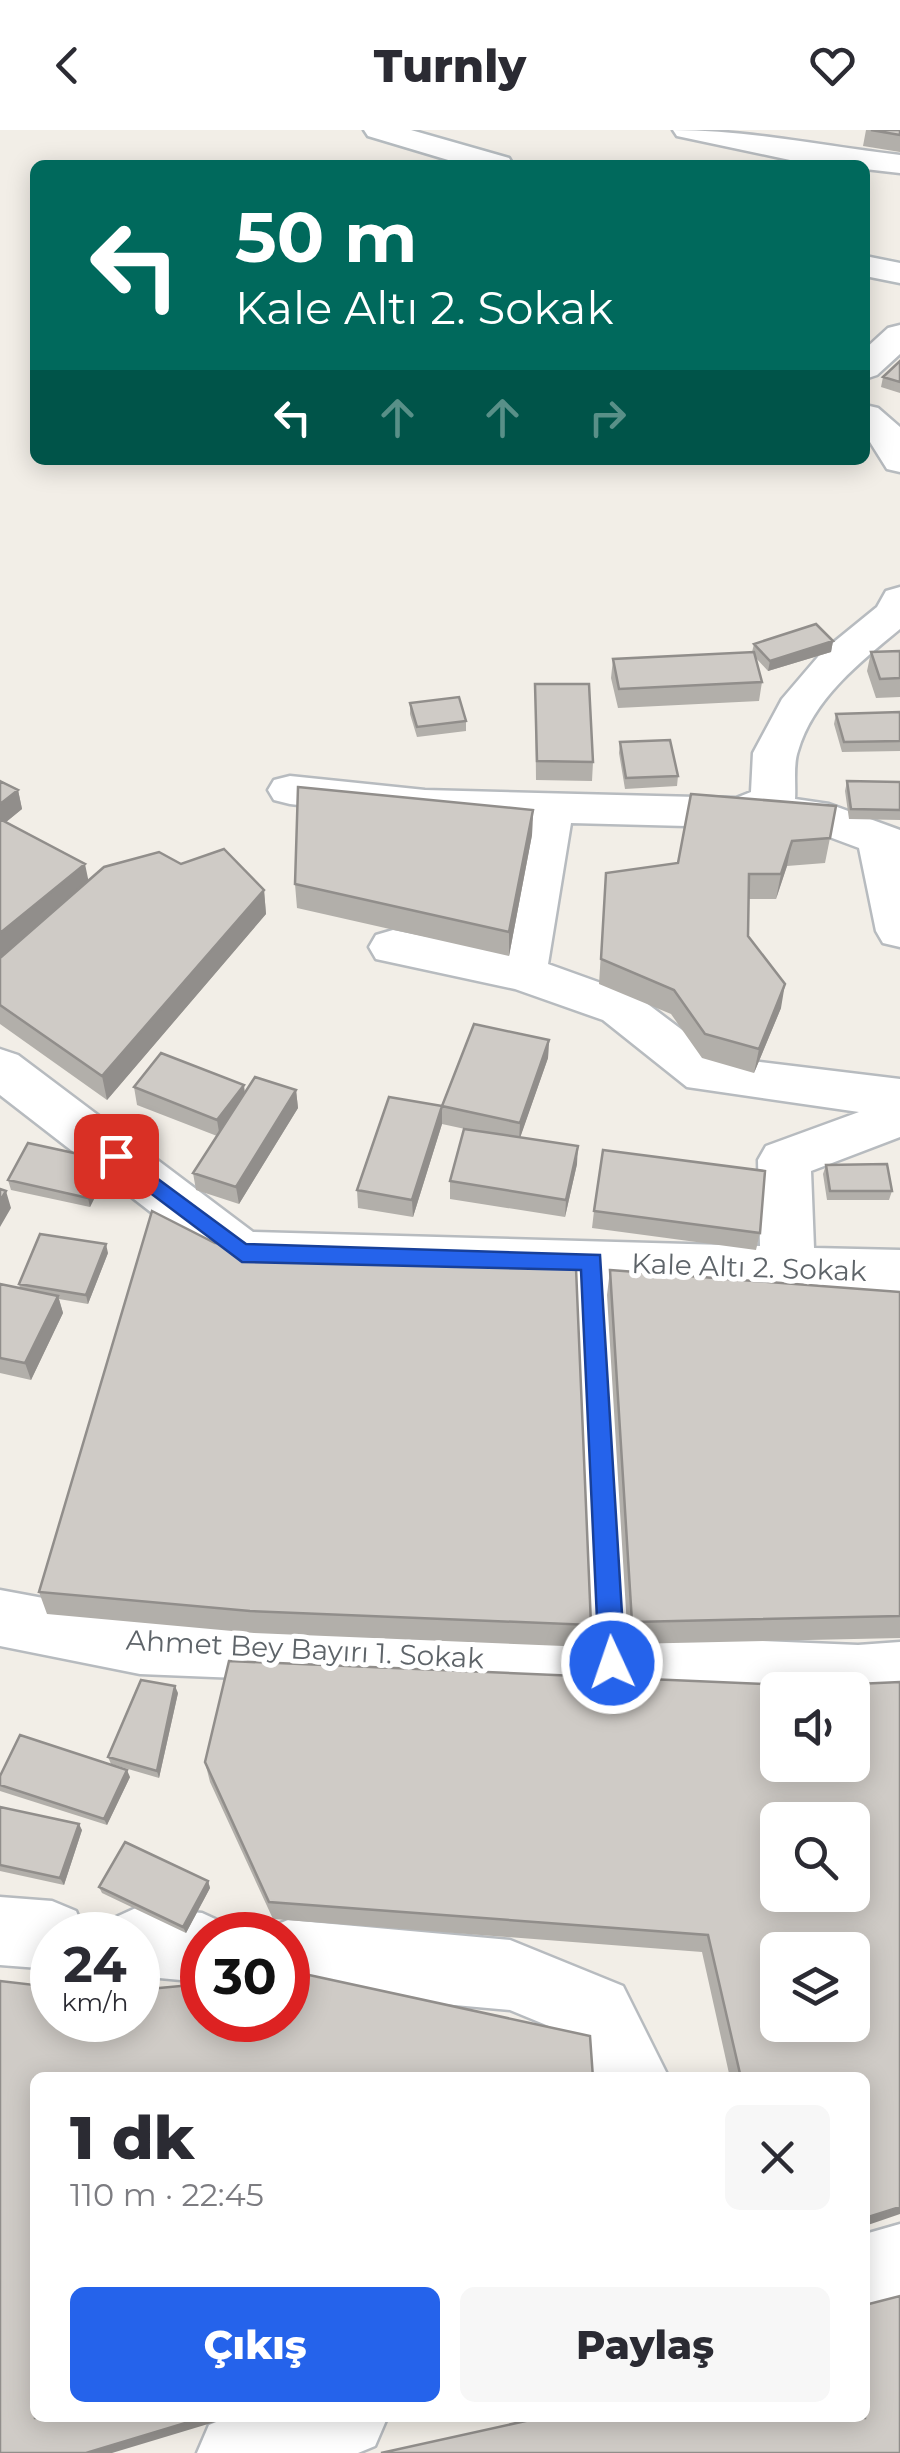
<!DOCTYPE html>
<html lang="tr">
<head>
<meta charset="utf-8">
<style>
	:root { --surface:#fff; --page:#f7f7f7; --text:#2b2b33; --muted:#7c7c81; --accent:#2563eb }
	body { margin:0; font-family:Montserrat,sans-serif; background:var(--page); color:var(--text); height:100vh; display:flex; flex-direction:column; font-size:38px; white-space:nowrap }
	* { box-sizing:border-box; margin:0 }
	p { font-size:32px; color:var(--muted) }
	.icon { flex:none; width:55px; height:55px; fill:none; stroke:currentColor; stroke-width:2; stroke-linecap:round; stroke-linejoin:round }
	.map { position:relative; flex:1; overflow:hidden }
	.details { position:absolute; left:30px; top:1942px; width:840px; height:350px; display:flex; flex-direction:column; background:var(--surface); border-radius:15px; box-shadow:0 5px 25px #0003 }
	.details>* { flex:none }
	.guide { position:absolute; left:30px; top:30px; width:840px; height:305px; border-radius:15px; box-shadow:0 5px 25px #0003; background:#00695c; color:#fff; overflow:hidden }
	.controls { position:absolute; left:760px; top:1542px; display:grid; gap:20px }
	.controls a { display:grid; place-items:center; width:110px; height:110px; border-radius:15px; background:var(--surface); box-shadow:0 5px 25px #0003; font-size:50px }
	.speed { position:absolute; left:30px; top:1782px; display:flex; gap:20px; font-size:50px; font-weight:700; text-align:center }
	.speed>* { display:grid; place-content:center; width:130px; height:130px; border-radius:50%; background:var(--surface); box-shadow:0 5px 25px #0003; line-height:1 }
	.speed small { font-size:25px; font-weight:400 }
	.speed .limit { border:15px solid #d22; background:#fff; color:#111 }
	.pin { position:absolute; display:grid; place-items:center; width:85px; height:85px; color:#fff; margin:-42px; border-radius:20px; box-shadow:0 5px 15px #0006 }
	.me { position:absolute; width:110px; margin:-55px; rotate:357deg; stroke-linejoin:round; filter:drop-shadow(0 0 8px #0008) }
	.turn { display:flex; align-items:center; gap:35px; height:210px; padding:0 40px; font-size:45px }
	.turn .icon { width:130px; height:130px; stroke-width:2.5 }
	.turn b { display:block; font-size:70px; line-height:85px }
	.lanes { display:flex; align-items:center; height:95px; padding:0 40px; background:#0003; justify-content:center; gap:50px; direction:ltr }
	.lanes .off { opacity:.35 }
	.round { display:grid; place-items:center; flex:none; width:105px; height:105px; border-radius:15px; background:var(--page) }
	.summary { display:flex; align-items:center; justify-content:space-between; height:170px; padding:0 40px }
	h1 { font-size:60px; font-weight:800; line-height:75px }
	.primary-button { display:flex; gap:20px; margin-top:auto; padding:20px 40px }
	.primary-button a { flex:1; height:115px; border-radius:15px; background:var(--accent); color:#fff; font-size:40px; font-weight:800; line-height:115px; text-align:center }
	.primary-button a+a { background:var(--page); color:var(--text) }
	header { display:flex; justify-content:space-between; align-items:center; height:130px; padding:0 40px; background:var(--surface); font-size:45px; font-weight:800 }
	.map>svg:first-child { display:block }
	.lines { fill:none; stroke-linecap:round; stroke-linejoin:round }
	.street-casing { stroke:#b7bbbf; stroke-width:5 }
	.secondary-casing { stroke:#b5bbbf; stroke-width:5 }
	.street { fill:#fff; fill-rule:evenodd }
	.secondary { fill:#fff; fill-rule:evenodd }
	.wall { fill:#b2afaa }
	.shaded-wall { fill:#918e8b }
	.building { fill:#cfcbc6; stroke:#918e8b; stroke-width:2.5; fill-rule:evenodd }
	.route { fill:#2563eb; stroke:#184099; stroke-width:2.5 }
	.labels { text-anchor:middle; dominant-baseline:central; stroke-width:10; stroke-linejoin:round; paint-order:stroke }
	.street-label { font-size:28px; fill:#5e6469; stroke:#fff }
</style>
</head>
<body>
<header><svg class="icon" aria-label="back" viewBox="0 0 24 24"><path d="M15 5l-7 7 7 7"/></svg>Turnly<svg class="icon" aria-label="heart" viewBox="0 0 24 24"><path d="M12 20l-8-8c-3-5 5-10 8-4 3-6 11-1 8 4z"/></svg></header>
<div class="map">
<svg width="900" height="2323" viewBox="0 0 900 2323">
	<rect width="100%" height="100%" fill="#f2eee7"/>
	<g class="lines">
		<defs>
			<path id="street" d="M673,0C749,0 824,16 900,25V43L865,39V35L790,30L677,6Z
				M900,195V224L877,245L865,249V219L888,198Z
				M865,275L878,278L900,297V342L887,339L865,304Z
				M900,457V499C860,532 813,569 798,621C793,635 796,654 795,669L829,674L900,700V817L883,813L876,801L859,718L808,699L571,693L548,834L637,866L718,927L900,949V1007L811,1041L814,1118L900,1120V1164L621,1156L642,1506L858,1515L900,1512V1570L852,1573V1560H778V1570L140,1544L0,1516V1460L140,1486L579,1504L566,1154L242,1145L223,1138L0,965V919L18,925L253,1102L760,1116L758,1030L766,1016L859,982L687,957L603,890L515,859L376,829L369,817L376,805L393,800L502,822L526,692L425,690L290,674L274,670L268,660L274,650L290,646L425,660L736,668L751,662L753,623L782,569L823,521L877,477L886,461Z
				M0,1767L52,1771L76,1781L86,1805H52V1839L0,1835Z
				M138,1777L202,1783L226,1794L231,1805H202V1852L138,1846V1805H106L114,1788Z
				M288,1790L510,1810L623,1856L669,1948H594L573,1906L510,1880L288,1860V1805H262L263,1800Z
				M900,2094V2170L865,2180V2104Z
				M226,2288H387L375,2316L358,2323H197L209,2295Z"/>
			<path id="secondary" d="M364,0H411L509,28L513,35H465L368,6Z
				M865,126L900,133V153L865,146Z"/>
		</defs>
		<use href="#street" class="street-casing"/>
		<use href="#secondary" class="secondary-casing"/>
		<use href="#street" class="street"/>
		<use href="#secondary" class="secondary"/>
	</g>
	<path class="wall" d="M866,0H900V22L863,16Z
		M900,231V263L881,257L883,247Z
		M833,511L831,522L768,541L755,527L762,552L759,571L618,578L611,548L613,529L752,522L754,514Z
		M900,521V567L876,568L867,541L871,522Z
		M535,554L593,632L592,651L536,650Z
		M410,573L466,591V601L417,607L410,584Z
		M900,582V621L842,622L834,594L836,584Z
		M620,612L678,646L677,656L625,659L619,623Z
		M0,651L18,660L22,679L6,692L89,751L181,734L264,760L266,784L107,970L0,894Z
		M847,651L900,652V690L849,689L845,661Z
		M691,664L830,708L825,733L787,736L776,769H749L748,806L781,878L754,943L702,928L671,884L599,854L606,743L678,733Z
		M533,680L532,705L509,826L297,778L295,754Z
		M549,910L548,928L520,1007L577,1034L565,1087L450,1069V1051L465,999L442,994V976Z
		M134,957L245,963L296,960L298,978L239,1074L196,1060L193,1043L217,1006L137,975Z
		M442,976V994L413,1087L358,1078L357,1060Z
		M106,1030L109,1039L90,1077L11,1060L8,1050Z
		M826,1035L892,1061L889,1070H827L823,1044Z
		M594,1081L760,1103L756,1120L592,1098Z
		M108,1123L88,1174L59,1169L63,1183L31,1250L0,1243V1154L20,1158L19,1154Z
		M610,1140L900,1162V1508L628,1514L607,1165Z
		M39,1462L591,1495L588,1517L254,1503L47,1484Z
		M813,1556L865,1948H730L702,1822L273,1789L210,1652L205,1632Z
		M178,1563L159,1648L111,1634L108,1627Z
		M0,1646L130,1647L107,1695L0,1661Z
		M0,1677L82,1700L64,1755L0,1741Z
		M208,1751L210,1758L186,1803L102,1763L99,1757Z"/>
	<path class="shaded-wall" d="M833,511L831,522L768,541L770,531Z
		M18,660L22,679L0,697V674Z
		M533,680L532,705L509,826V802Z
		M792,711L787,736L776,769L781,744Z
		M85,734L90,758L0,833V803Z
		M264,760L266,784L107,970L102,946Z
		M785,854L781,878L754,943L759,919Z
		M549,910L548,928L519,1011L520,993Z
		M244,955L246,973L220,1008L217,990Z
		M296,960L298,978L239,1074L236,1057Z
		M442,976V994L413,1087L412,1070Z
		M578,1016L577,1034L565,1087L566,1070Z
		M106,1030L109,1039L90,1077L88,1068Z
		M6,1061L11,1078L0,1097V1071Z
		M106,1114L108,1123L88,1174L86,1165Z
		M58,1166L63,1183L31,1250L25,1233Z
		M175,1556L178,1563L159,1648L157,1641Z
		M127,1640L130,1647L107,1695L104,1689Z
		M79,1694L82,1700L64,1755L60,1748Z
		M208,1751L210,1758L186,1803L183,1797Z
		M900,2077V2084L865,2096V2088Z
		M202,2288H228L112,2323H86Z"/>
	<path class="building" d="M871,0H900V5Z
		M900,231V252L883,247Z
		M816,494L833,511L770,531L754,514Z
		M900,521V548L880,549L871,522Z
		M754,522L762,552L619,559L613,529Z
		M535,554H589L593,632L537,631Z
		M459,567L466,591L417,597L410,573Z
		M900,582V611L844,612L836,584Z
		M670,610L678,646L626,648L620,612Z
		M0,651L18,660L0,674Z
		M847,651L900,652V680L851,679Z
		M298,657L533,680L509,802L295,754Z
		M691,664L836,676L830,708L792,711L781,744H749L748,806L785,854L759,919L705,904L674,860L601,829L606,743L678,733Z
		M0,689L85,734L0,803Z
		M224,719L264,760L102,946L0,875V828L104,737L159,722L181,734Z
		M474,894L549,910L520,993L442,976Z
		M161,923L244,955L217,990L134,957Z
		M255,947L296,960L236,1057L193,1043Z
		M389,967L442,976L412,1070L357,1060Z
		M464,999L578,1016L566,1070L450,1051Z
		M28,1013L106,1030L88,1068L8,1050Z
		M603,1020L765,1041L760,1103L594,1081Z
		M887,1034L892,1061H830L826,1035Z
		M0,1059L6,1061L0,1071Z
		M152,1081L215,1113L576,1138L591,1495L250,1481L39,1462Z
		M40,1104L106,1114L86,1165L19,1154Z
		M610,1140L900,1162V1486L632,1492Z
		M0,1154L58,1166L25,1233L0,1228Z
		M229,1531L813,1556L900,1552V2077L865,2088V1948H741L708,1805L269,1772L205,1632ZM778,1560H852V1635H778ZM778,1690H852V1765H778ZM778,1820H852V1895H778Z
		M141,1550L175,1556L157,1641L108,1627Z
		M20,1605L127,1640L104,1689L0,1655V1646Z
		M0,1677L79,1694L60,1748L0,1735Z
		M125,1712L208,1751L183,1797L99,1757Z
		M309,1845L590,1906L593,1948H35V2288H202L86,2323H0V1851L52,1857V1890H138V1860L202,1854V1890H288V1847Z
		M900,2166V2323H381L539,2288H865V2175Z"/>
	<path class="route" d="M116,1018L246,1114L600,1125L625,1533L621,1542L612,1545L603,1542L599,1533L581,1140L242,1132L109,1032L105,1026L109,1020Z"/>
	<g class="labels">
		<g class="street-label">
			<text transform="translate(749 1137) rotate(2)">Kale Altı 2. Sokak</text>
			<text transform="translate(305 1519) rotate(3)">Ahmet Bey Bayırı 1. Sokak</text>
		</g>
	</g>
</svg>
<div class="controls">
<a><svg class="icon" aria-label="sound" viewBox="0 0 24 24"><path d="M4 9h4l5-4v14l-5-4H4zM17 9q2 3 0 6"/></svg></a>
<a><svg class="icon" aria-label="search" viewBox="0 0 24 24"><circle cx="10" cy="10" r="6"/><path d="M15 15l6 6"/></svg></a>
<a><svg class="icon" aria-label="layers" viewBox="0 0 24 24"><path d="M12 4l9 5-9 5-9-5zM3 14l9 5 9-5"/></svg></a>
</div>
<div class="speed"><div>24<small>km/h</small></div><div class="limit">30</div></div>
<div class="pin" style="left:116px;top:1026px;background:#d93025"><svg class="icon" aria-label="arrive" viewBox="0 0 24 24"><path d="M6 21V4h12l-3 4 3 4H6"/></svg></div>
<svg class="me" style="left:612px;top:1533px" viewBox="-20 -20 40 40"><circle r="17" fill="#2563eb" stroke="#fff" stroke-width="3"/><path d="M0-11L8 9 0 5-8 9z" fill="#fff"/></svg>
<div class="guide">
<div class="turn"><svg class="icon" aria-label="left" viewBox="0 0 24 24"><path d="M17 20v-9H6M10 6l-5 5 5 5"/></svg><div><b>50 m</b>Kale Altı 2. Sokak</div></div>
<div class="lanes"><svg class="icon" aria-label="left" viewBox="0 0 24 24"><path d="M17 20v-9H6M10 6l-5 5 5 5"/></svg><svg class="icon off" aria-label="ahead" viewBox="0 0 24 24"><path d="M12 20V5M6 11l6-6 6 6"/></svg><svg class="icon off" aria-label="ahead" viewBox="0 0 24 24"><path d="M12 20V5M6 11l6-6 6 6"/></svg><svg class="icon off" aria-label="right" viewBox="0 0 24 24"><path d="M7 20v-9h11M14 6l5 5-5 5"/></svg></div>
</div>
<section class="details">
<div class="summary"><div><h1>1 dk</h1><p>110 m · 22:45</p></div><a class="round"><svg class="icon" aria-label="close" viewBox="0 0 24 24"><path d="M6 6l12 12M18 6L6 18"/></svg></a></div>
<div class="primary-button"><a>Çıkış</a><a>Paylaş</a></div>
</section>
</div>
</body>
</html>
